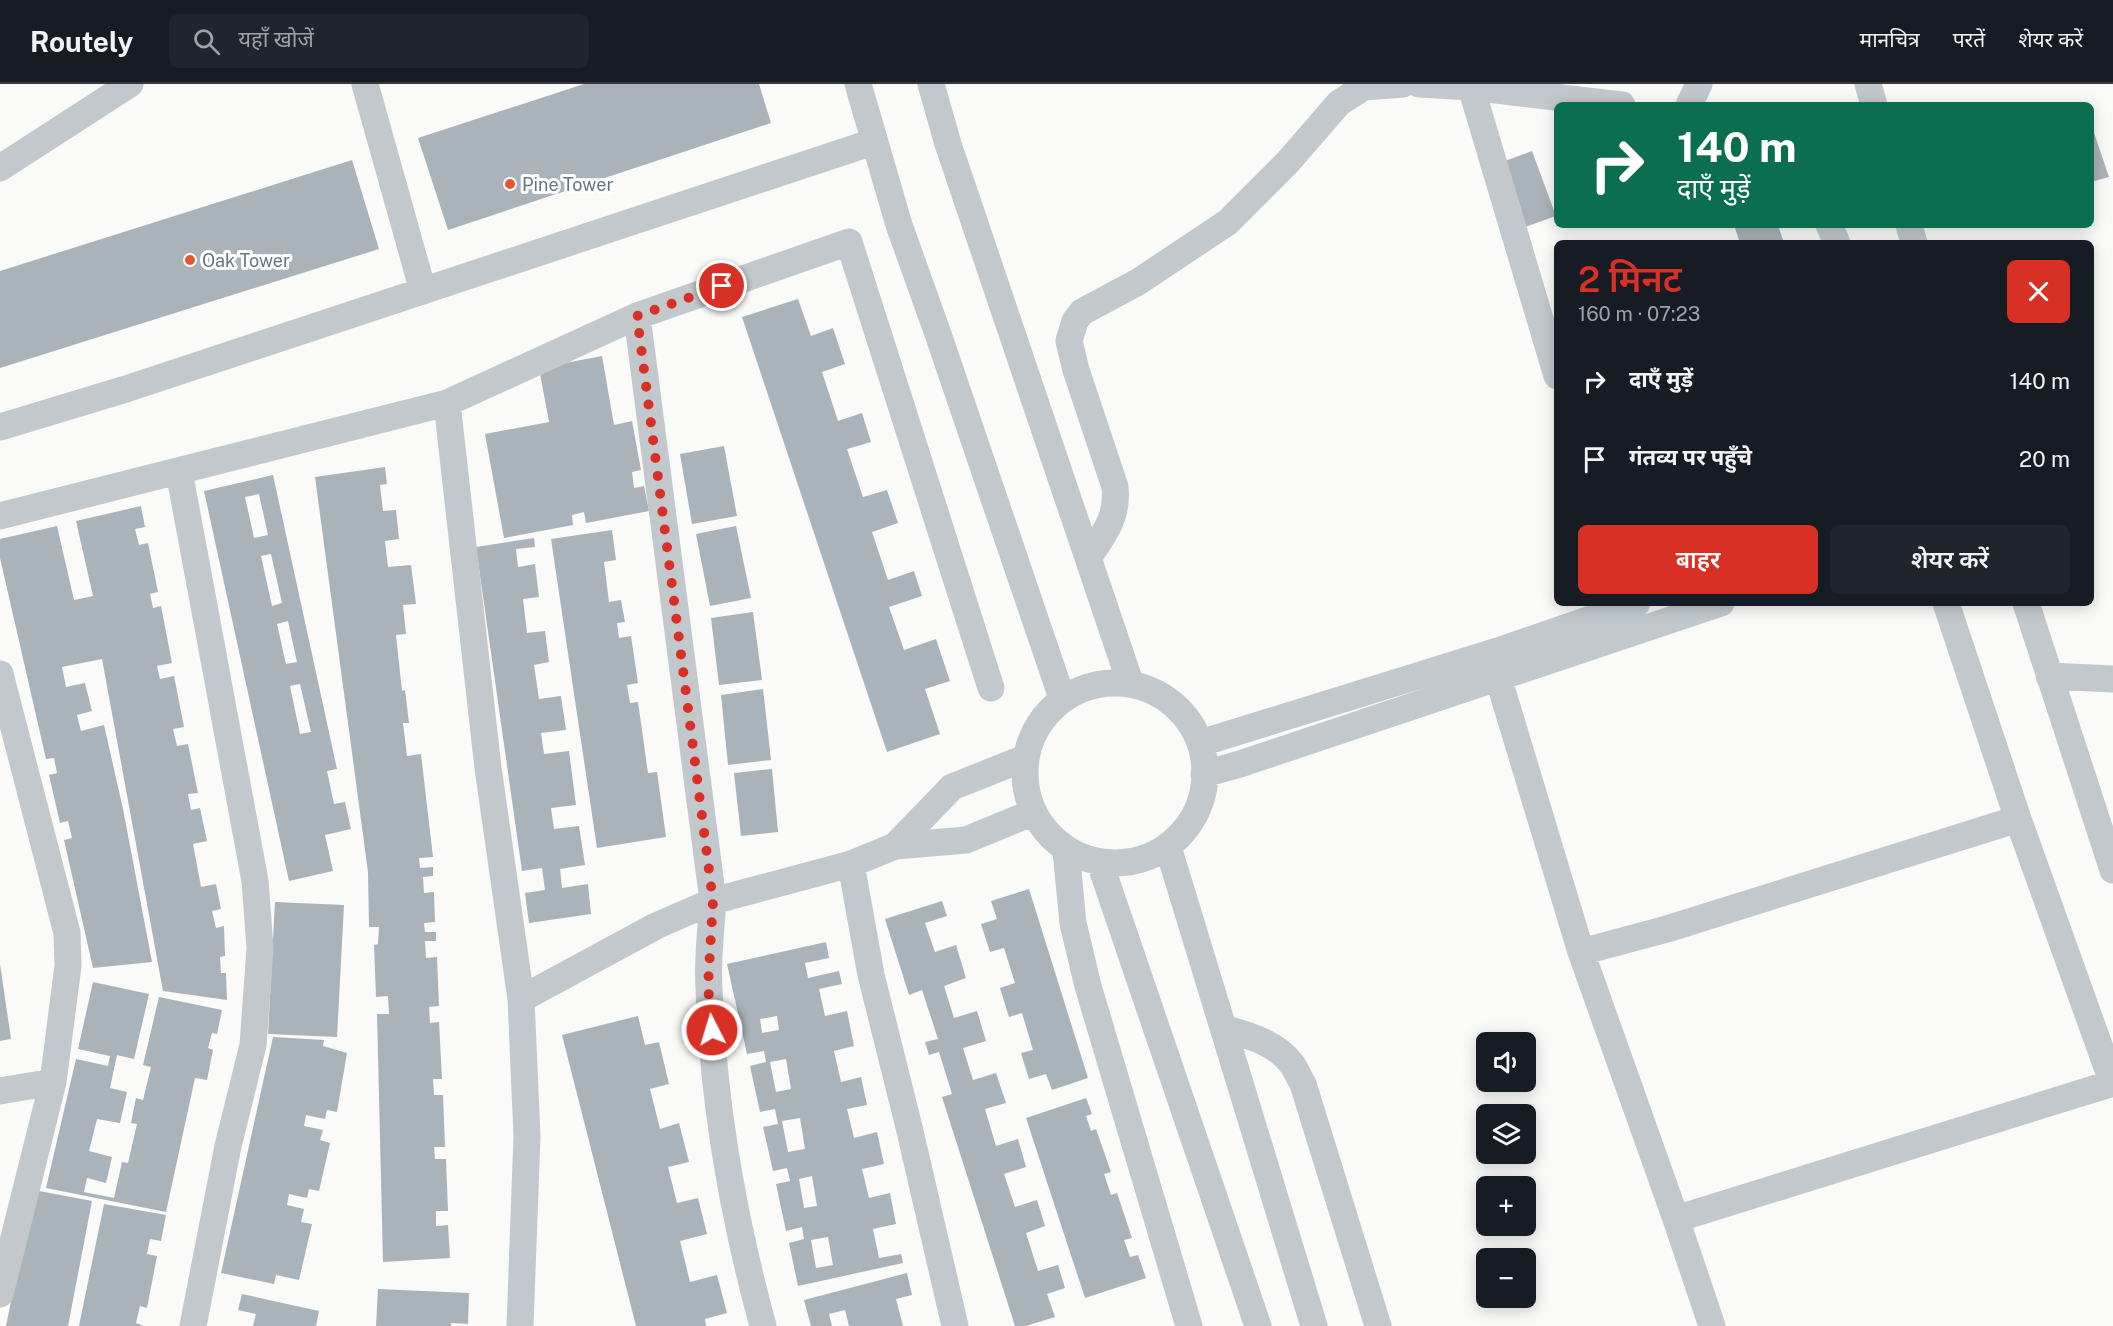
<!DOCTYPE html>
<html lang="hi">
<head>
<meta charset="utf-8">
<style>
	:root { --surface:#171b24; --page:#20242c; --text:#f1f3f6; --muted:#9ea1a6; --line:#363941; --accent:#d93025 }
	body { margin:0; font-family:"Public Sans","Noto Sans Devanagari",sans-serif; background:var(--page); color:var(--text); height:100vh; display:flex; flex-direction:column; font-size:22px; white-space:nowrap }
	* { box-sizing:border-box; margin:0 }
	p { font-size:20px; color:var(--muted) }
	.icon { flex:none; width:33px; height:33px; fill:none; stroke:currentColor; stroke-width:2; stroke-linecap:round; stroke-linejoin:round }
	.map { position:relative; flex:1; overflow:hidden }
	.side { position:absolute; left:1554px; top:156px; width:540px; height:366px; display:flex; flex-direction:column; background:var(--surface); border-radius:9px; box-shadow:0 3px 15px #0003 }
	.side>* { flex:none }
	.banner { position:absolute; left:1554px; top:18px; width:540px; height:126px; border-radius:9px; box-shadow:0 3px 15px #0003; background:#0b6e4f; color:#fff; overflow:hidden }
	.buttons { position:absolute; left:1476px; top:948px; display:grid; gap:12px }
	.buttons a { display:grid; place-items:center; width:60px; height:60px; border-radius:9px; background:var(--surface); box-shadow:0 3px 15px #0003; font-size:30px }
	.pin { position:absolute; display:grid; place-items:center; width:51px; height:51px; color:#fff; margin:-26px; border:3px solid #fff; border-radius:50%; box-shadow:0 2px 6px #0007 }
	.me { position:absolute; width:66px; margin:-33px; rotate:355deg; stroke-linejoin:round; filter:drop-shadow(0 0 4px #0008) }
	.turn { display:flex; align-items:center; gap:21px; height:126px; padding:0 24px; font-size:27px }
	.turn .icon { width:78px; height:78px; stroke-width:2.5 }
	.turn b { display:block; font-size:42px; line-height:51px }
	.round { display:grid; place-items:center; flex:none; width:63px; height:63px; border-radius:9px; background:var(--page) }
	.headline { display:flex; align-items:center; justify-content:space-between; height:102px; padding:0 24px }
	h1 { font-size:36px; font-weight:600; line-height:45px; color:var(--accent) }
	.action { display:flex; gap:12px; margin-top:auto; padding:12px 24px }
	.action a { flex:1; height:69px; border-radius:9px; background:var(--accent); color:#fff; font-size:24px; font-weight:600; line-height:69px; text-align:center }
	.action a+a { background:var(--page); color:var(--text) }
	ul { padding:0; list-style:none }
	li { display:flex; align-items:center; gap:18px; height:78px; padding:0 24px }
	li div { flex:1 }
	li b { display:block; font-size:22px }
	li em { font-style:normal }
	header { display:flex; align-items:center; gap:36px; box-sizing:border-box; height:84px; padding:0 30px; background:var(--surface); border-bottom:2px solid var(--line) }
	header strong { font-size:28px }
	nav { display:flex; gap:33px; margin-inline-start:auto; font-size:21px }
	.search { width:420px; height:54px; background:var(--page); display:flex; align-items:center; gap:15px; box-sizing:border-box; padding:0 21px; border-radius:9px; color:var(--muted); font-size:22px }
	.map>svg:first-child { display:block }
	.building { fill:#aab3b9; fill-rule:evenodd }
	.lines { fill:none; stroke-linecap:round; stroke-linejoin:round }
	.street { stroke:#c3c8cc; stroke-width:27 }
	.route { stroke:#d93025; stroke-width:10; stroke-dasharray:0 18 }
	.poi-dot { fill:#e4572e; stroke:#fff; stroke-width:2 }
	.labels { text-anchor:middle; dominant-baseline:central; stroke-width:6; stroke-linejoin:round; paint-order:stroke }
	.poi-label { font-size:18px; fill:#657683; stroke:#fff; text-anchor:start }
</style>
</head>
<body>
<header>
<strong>Routely</strong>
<div class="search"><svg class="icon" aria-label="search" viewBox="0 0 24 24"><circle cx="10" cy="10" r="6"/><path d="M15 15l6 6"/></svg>यहाँ खोजें</div>
<nav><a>मानचित्र</a><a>परतें</a><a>शेयर करें</a></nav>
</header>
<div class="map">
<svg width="2113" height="1242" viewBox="0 0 2113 1242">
	<rect width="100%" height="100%" fill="#fafaf8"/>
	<path class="building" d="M584,0H759L771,39L448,146L418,54Z
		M2091,40L2109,93L2091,98Z
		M1532,67L1556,132L1525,143L1502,78Z
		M352,76L379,165L0,284V187Z
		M1734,141H1778L1784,159H1740Z
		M798,215L811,252L833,244L845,280L822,288L838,337L862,329L871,358L847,365L863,413L887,406L898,439L872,448L888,496L914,487L922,512L889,523L904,566L936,555L950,597L925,605L940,650L887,668L742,233Z
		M602,272L614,341L632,337L641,386L632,388L634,404L644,402L649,427L586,439L584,428L572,431L573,441L504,454L485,350L549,338L539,284Z
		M724,362L737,432L692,440L680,370Z
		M385,383L387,400L380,401L383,427L396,426L399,455L385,457L388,483L411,481L416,520L403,521L406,550L396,551L402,607L405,606L409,639H403L407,672L421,670L433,773L419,774L420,784L433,783V792L423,793L424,809L434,808L435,838L424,839L425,848H436V857H425L426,874L437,873L439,922L429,923L430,939L439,938L442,995H433L434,1011H443L445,1063H434L435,1075H446L448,1127H436V1142L448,1141L450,1174L383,1178L377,930H389L388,912L376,913L374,861L378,860L379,843H369L368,788L315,393Z
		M273,391L337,685L327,687L334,720L345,718L351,745L325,751L333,787L289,797L204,407ZM259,410L268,451L254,454L245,413ZM271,470L282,519L272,522L261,472ZM288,537L297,578L286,580L277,540ZM300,600L311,648L300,650L290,602Z
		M141,422L145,443L135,445L139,461L148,459L158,508L150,510L153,524L161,522L172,579L157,582L160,595L174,592L184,643L173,645L177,662L188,660L198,709L188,710L191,726L200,724L207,757L193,760L201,803L216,800L221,825L212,827L216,844L224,842L225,872L220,873L221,889H226L227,916L163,907L102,575L62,583L66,603L85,599L92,627L77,631L81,647L104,641L123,725L152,878L93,884L64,756L72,754L68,737L60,739L49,691L57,689L54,674L46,675L0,474V455L57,442L74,516L93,512L76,437Z
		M736,442L751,514L710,522L696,450Z
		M612,446L616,476L604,478L609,518L621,516L625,538L617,539L619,554L631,552L638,599L627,601L630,619L638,618L648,689L657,688L666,753L597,764L551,455Z
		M534,454L535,463L516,465L518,483L535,480L539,513L523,515L527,549L545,547L549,578L534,581L539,615L561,612L566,646L541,649L544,670L569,667L576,721L551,724L554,745L579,742L585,781L560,785L562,804L588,800L591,830L529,839L525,809L545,806L542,784L522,787L476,463Z
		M753,528L762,596L719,601L711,534Z
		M763,605L771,676L728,681L721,611Z
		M772,685L778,748L741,752L734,689Z
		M1029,805L1088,994L1052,1006L1046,990L1029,995L1021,969L1033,966L1022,929L1009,933L1000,904L1015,899L1004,864L990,868L981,840L997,835L991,817Z
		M942,817L947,832L925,839L935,868L956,861L966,894L944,902L954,934L977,927L986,957L963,964L973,996L996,989L1006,1019L985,1025L996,1062L1018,1055L1026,1083L1004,1090L1015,1123L1037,1116L1045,1142L1026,1149L1038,1187L1058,1181L1065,1204L1047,1210L1055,1233L1026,1242H1015L942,1013L952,1010L939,968L929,971L925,958L938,955L922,906L909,911L885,835Z
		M275,818L344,821L337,953L268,950Z
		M826,858L829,874L805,879L808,894L839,887L842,900L819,905L825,932L847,927L854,962L834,967L841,998L861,993L867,1021L847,1025L854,1054L877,1048L884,1080L862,1085L869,1114L890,1109L896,1140L873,1145L879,1174L901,1170L903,1179L798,1202L789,1159L804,1155L802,1143L786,1147L776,1100L790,1097L787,1084L773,1087L763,1043L778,1040L775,1025L760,1028L750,982L766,978L764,967L747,970L727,880ZM777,932L779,946L762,949L760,935ZM786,975L791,1005L776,1008L770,978ZM800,1034L805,1065L788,1068L782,1037ZM812,1092L817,1122L804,1124L799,1095ZM828,1153L833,1181L816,1184L811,1156Z
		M0,880L11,955L0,957Z
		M93,898L149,910L134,975L117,971L110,1004L127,1008L120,1039L97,1035L89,1067L112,1073L106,1099L87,1094L84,1108L114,1114L122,1078L128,1079L137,1040L131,1039L136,1014L143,1016L151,983L143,981L159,913L222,926L217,950L212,949L208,964L213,966L207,996L195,994L166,1128L46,1104L76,975L108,982L110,972L78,965Z
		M638,932L645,961L659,958L669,1000L650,1005L660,1045L679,1039L689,1078L668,1083L677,1119L698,1114L707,1150L680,1157L690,1198L717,1191L727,1229L705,1235L706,1242H636L562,951Z
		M273,953L324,956L323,962L347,969L337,1028L327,1026L325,1035L306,1031L304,1042L323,1046L320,1056L330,1059L319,1107L309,1105L307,1114L289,1110L287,1121L304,1125L301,1138L312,1140L299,1196L276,1191L274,1200L221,1189Z
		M1086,1014L1092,1030L1086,1032L1091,1047L1096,1045L1111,1088L1104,1090L1111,1111L1117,1109L1132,1154L1124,1156L1130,1173L1138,1171L1146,1194L1085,1214L1026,1034Z
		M34,1106L92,1117L68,1242H6Z
		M104,1120L166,1131L161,1157L150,1155L147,1170L157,1172L147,1224L140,1222L136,1239L144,1242H79Z
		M907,1189L912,1211L896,1215L903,1242H849L845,1226L829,1230L832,1242H811L804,1216Z
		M378,1205L469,1209L468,1240L451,1239V1242H376Z
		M242,1210L319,1227L316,1242H253L256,1230L238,1226Z"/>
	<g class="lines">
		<path class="street" d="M365,0L423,207
			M858,0L899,141L938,250L1062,614
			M931,0L948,60L1130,598
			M1419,0L1471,3L1622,21
			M1868,0L1874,21
			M1471,3L1557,292
			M1689,21L1699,0
			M0,84L130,0
			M1829,141L1837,159
			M1909,141L1914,159
			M637,232L713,817C711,846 707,875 709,904C713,1018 733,1132 763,1242
			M447,319L488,684L521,915L527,1052L520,1242
			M0,343L126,305L873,58
			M179,387L255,797L260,864L253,961L228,1062L193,1242
			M0,432L447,319L637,232L849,158L991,604
			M1088,474C1105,449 1118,433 1115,403L1076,286L1069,257L1075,237L1082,228L1138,198L1228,138L1287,79L1339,19L1364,3L1403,0
			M1946,519L2018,735L2113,1000
			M2026,519L2113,786
			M0,590L67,849L68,882L53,998L0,1210
			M2049,592L2113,595
			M1498,593L1581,868L1676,1135L1712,1242
			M1025 689a90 90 0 1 1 180 0a90 90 0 1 1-180 0Z
			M1201,659L1498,567L1637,519
			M1204,690L1240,680L1721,519
			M895,762L952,703L1025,674
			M1168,763L1314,1242
			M1066,767L1073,839L1088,902L1189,1242
			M1100,779L1258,1242
			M851,780L871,891L909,1043L955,1242
			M1581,868L1667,845L2018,735
			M521,915L656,842L713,817L851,780L895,762L966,756L1034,728
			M1223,944C1247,951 1275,958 1291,979C1296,985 1299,994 1303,1000L1378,1242
			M0,1007L53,998
			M1676,1135L2113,999"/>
	</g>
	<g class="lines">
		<path class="route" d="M712,946L708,902L713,817L637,232L722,202"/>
	</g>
	<g class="poi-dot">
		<circle cx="510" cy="100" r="6"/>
		<circle cx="190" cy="176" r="6"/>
	</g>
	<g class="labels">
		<g class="poi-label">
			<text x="522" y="100">Pine Tower</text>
			<text x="202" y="176">Oak Tower</text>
		</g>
	</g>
</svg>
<div class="buttons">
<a><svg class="icon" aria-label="sound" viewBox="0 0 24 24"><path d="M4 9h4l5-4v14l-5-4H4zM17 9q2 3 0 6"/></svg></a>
<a><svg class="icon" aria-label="layers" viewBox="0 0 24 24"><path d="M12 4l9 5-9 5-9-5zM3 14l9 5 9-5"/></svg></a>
<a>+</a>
<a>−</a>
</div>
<div class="pin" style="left:722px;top:202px;background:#d93025"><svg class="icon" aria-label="arrive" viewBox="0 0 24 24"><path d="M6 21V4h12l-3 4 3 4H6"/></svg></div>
<svg class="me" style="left:712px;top:946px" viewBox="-20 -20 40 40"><circle r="17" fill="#d93025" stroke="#fff" stroke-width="3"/><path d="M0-11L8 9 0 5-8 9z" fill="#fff"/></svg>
<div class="banner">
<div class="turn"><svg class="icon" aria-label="right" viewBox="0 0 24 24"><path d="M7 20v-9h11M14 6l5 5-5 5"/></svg><div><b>140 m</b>दाएँ मुड़ें</div></div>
</div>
<section class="side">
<div class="headline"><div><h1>2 मिनट</h1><p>160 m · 07:23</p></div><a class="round" style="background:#d93025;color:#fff"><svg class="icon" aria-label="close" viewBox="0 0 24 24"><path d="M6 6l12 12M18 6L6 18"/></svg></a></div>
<ul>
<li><svg class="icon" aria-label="right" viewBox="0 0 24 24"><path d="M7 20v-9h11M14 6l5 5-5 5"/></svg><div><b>दाएँ मुड़ें</b></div><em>140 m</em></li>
<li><svg class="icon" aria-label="arrive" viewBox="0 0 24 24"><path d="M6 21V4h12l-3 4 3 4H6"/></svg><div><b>गंतव्य पर पहुँचे</b></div><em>20 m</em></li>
</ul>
<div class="action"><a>बाहर</a><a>शेयर करें</a></div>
</section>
</div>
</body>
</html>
